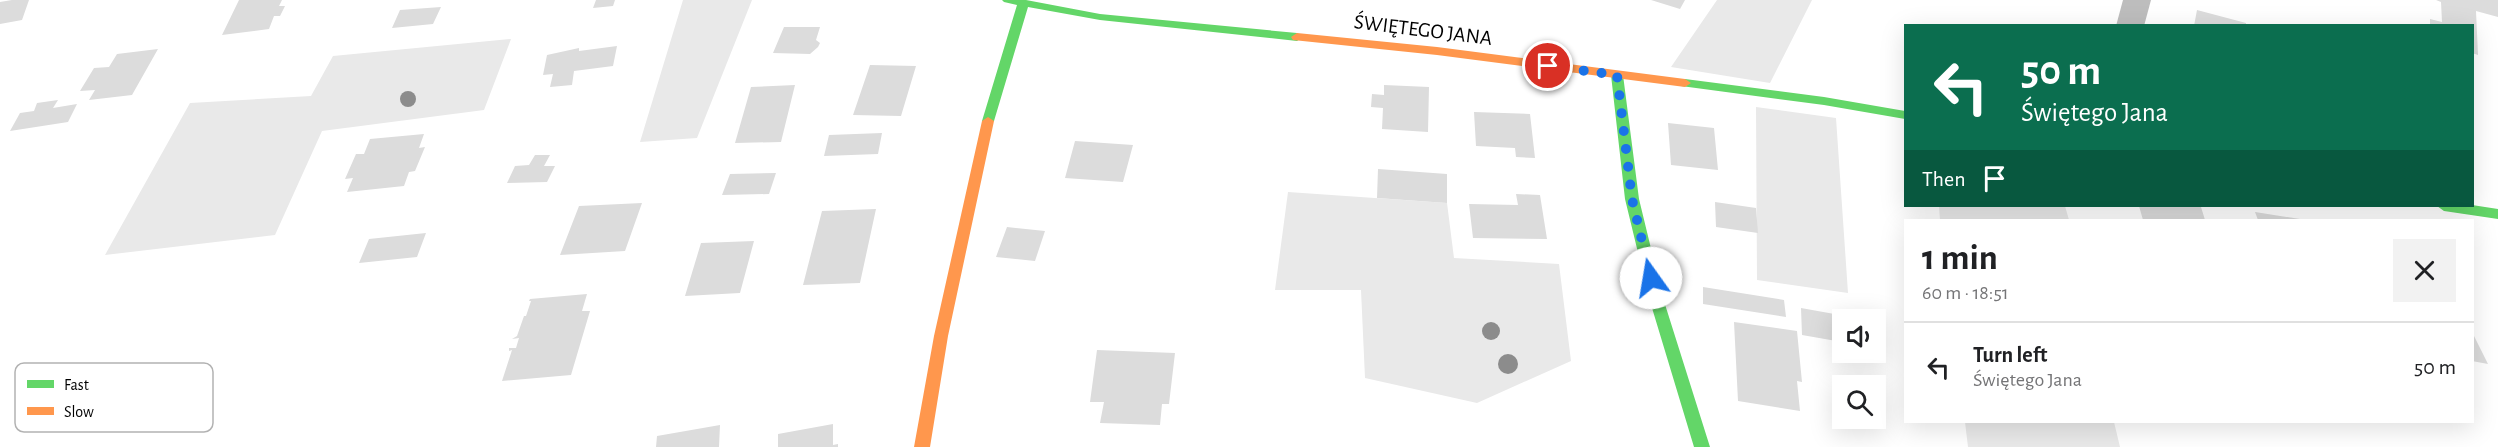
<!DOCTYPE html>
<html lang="en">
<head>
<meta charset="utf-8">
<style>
	:root { --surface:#fff; --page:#f2f2f2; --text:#202124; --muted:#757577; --line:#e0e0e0 }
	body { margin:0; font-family:"Alegreya Sans",sans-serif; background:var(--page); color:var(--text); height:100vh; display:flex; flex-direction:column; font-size:22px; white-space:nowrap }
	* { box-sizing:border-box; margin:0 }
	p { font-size:20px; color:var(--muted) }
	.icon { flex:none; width:33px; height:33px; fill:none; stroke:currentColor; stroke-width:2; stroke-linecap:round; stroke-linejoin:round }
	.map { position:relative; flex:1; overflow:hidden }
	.details { position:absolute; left:1904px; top:219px; width:570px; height:204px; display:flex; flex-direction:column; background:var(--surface); border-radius:0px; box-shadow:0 6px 24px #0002 }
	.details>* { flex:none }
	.hud { position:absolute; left:1904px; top:24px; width:570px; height:183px; border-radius:0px; box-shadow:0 6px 24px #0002; background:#0b6e4f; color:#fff; overflow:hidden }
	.tools { position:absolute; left:1832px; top:309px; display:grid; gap:12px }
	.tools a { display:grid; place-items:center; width:54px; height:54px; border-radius:0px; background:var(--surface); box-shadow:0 6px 24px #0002; font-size:30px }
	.pin { position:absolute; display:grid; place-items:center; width:51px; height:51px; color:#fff; margin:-26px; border:3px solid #fff; border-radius:50%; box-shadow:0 2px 6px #0007 }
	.me { position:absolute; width:66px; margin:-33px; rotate:347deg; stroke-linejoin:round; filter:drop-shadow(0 0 4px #0008) }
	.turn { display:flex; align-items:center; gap:21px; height:126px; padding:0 18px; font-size:27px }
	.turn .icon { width:78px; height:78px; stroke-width:2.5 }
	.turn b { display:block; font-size:42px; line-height:51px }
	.then { display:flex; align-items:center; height:57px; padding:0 18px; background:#0003; gap:12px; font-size:22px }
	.round { display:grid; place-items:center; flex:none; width:63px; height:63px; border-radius:0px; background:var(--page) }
	.summary { display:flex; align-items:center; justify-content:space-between; height:102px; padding:0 18px }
	h1 { font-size:36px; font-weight:700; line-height:45px }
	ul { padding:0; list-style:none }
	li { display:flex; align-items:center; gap:18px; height:90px; padding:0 18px; border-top:2px solid var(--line) }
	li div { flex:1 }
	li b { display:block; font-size:22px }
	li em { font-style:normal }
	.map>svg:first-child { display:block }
	.green { fill:#e9e9e9 }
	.building { fill:#dcdcdc }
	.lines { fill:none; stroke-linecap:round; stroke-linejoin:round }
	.street { fill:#bdbdbd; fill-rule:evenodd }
	.fast { fill:#63d668; fill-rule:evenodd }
	.slow { fill:#ff974d; fill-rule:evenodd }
	.tree { fill:#8c8c8c }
	.route { stroke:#1a73e8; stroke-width:10; stroke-dasharray:0 18 }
	.labels { text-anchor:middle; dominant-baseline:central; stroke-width:4.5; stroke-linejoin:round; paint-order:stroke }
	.street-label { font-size:21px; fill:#000; stroke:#fff }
	.key { fill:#fff; stroke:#b2b2b2; stroke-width:1.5 }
	.key-label { font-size:16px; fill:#000 }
</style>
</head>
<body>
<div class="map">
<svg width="2498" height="447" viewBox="0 0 2498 447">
	<rect width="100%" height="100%" fill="#fff"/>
	<path class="green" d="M683,0H752L697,138L640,142Z
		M1717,0H1812L1770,83L1671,67Z
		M511,39L484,110L322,131L275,235L105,255L190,103L311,96L333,56Z
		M1756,107L1836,118L1848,293L1757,280Z
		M1288,192L1447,203L1454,258L1559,264L1571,361L1477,403L1365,378L1361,290H1275Z
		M1939,206H2065L2069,220H1940Z
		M1965,422H2114L2120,447H1968Z"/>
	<path class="building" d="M12,0H29L22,20L0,24V2Z
		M239,0H282L279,6H285L280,16H274L269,29L222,35Z
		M596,0H615L613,6L593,8Z
		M1651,0H1685L1680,9Z
		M2436,0H2498V17L2476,11L2478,55L2472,53V26H2430V19L2442,22L2441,2Z
		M441,7L433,24L392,28L400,10Z
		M2197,10L2246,23V26H2194Z
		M784,27H820L816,40L820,43L818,47L810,54L773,53Z
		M617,46L613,66L574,71L572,85L550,87L553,74L543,75L547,55L579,48V51Z
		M158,49L132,95L89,100L95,90L80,91L94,68L109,67L117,54Z
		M870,65L916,66L901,116L853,115Z
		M795,85L781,142L735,143L751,87Z
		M1384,85L1429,87L1428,132L1382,129L1383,108L1371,107L1372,94L1384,95Z
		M58,100L53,108L77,104L68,122L10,131L20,113L34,111L37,103Z
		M1474,112L1530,114L1535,158L1516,157L1515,148L1476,146Z
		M1668,123L1714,128L1718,170L1671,165Z
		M882,133L878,154L824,156L829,135Z
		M424,134L419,148L425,147L415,171L409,172L404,186L347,192L353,178L345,179L356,154H364L370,139Z
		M1075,141L1133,145L1123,182L1065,178Z
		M535,155H550L544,166H555L547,182L507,183L515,166L529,165Z
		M1378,169L1447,174V203L1377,198Z
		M776,173L769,194L722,195L730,174Z
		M1516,194L1540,195L1547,239L1473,238L1469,204L1518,205Z
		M1715,202L1756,208L1758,233L1716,227Z
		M642,203L625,251L560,255L579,206Z
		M2139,206L2201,207L2205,220H2143Z
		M876,209L860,283L803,285L822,211Z
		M2255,212L2300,219V220H2258Z
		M1007,227L1045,231L1035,261L996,257Z
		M426,233L417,257L359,263L369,239Z
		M754,241L740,293L685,296L701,243Z
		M1703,287L1784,300L1786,317L1703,304Z
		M587,294L582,311H590L571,375L502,381L512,350L509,351V348H516L519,338L512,339L517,336L524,316H526L531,301H529L530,299Z
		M1801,308L1840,315L1842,342L1802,335Z
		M1734,322L1797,331L1802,382L1797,381L1800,411L1738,401Z
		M2472,332L2488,364L2472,361Z
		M1097,350L1175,353L1169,404H1162L1160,425L1100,423L1104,402H1090Z
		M833,424V445L838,444V447H778V434Z
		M720,425L719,447H656L657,436Z"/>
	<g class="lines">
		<path class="street" d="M2123,0H2151L2144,26H2116Z"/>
		<path class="fast" d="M1002,0H1026L1100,14L1297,33L1303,37L1297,41L1100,20L1028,7L994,121L988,125L982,121L1017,5L1004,2Z
			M1617,71L1623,75L1639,199L1663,298L1710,447H1694L1649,298L1625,199L1611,75Z
			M1685,79L1824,97L1905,111V119L1824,105L1681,86L1679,83Z
			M2472,205L2498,209V219L2444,211L2437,206Z"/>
		<path class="slow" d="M1297,33L1437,47L1685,79L1691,83L1685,87L1437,55L1293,40L1291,37Z
			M988,117L994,121L948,336L930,447H914L934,336L982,121Z"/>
	</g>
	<g class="tree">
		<circle cx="408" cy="99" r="8"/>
		<circle cx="1491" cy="331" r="9"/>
		<circle cx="1508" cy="364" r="10"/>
	</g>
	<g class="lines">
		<path class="route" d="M1548,66L1617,75L1632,199L1651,278"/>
	</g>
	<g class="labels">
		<g class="street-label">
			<text transform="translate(1423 30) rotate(7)">ŚWIĘTEGO JANA</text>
		</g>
	</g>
	<rect x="15" y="363" width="198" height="69" rx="9" class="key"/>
	<rect x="27" y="380" width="27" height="8" fill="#63d668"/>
	<rect x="27" y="407" width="27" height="8" fill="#ff974d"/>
	<g class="key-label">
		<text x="64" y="390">Fast</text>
		<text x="64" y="417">Slow</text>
	</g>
</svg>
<div class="tools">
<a><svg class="icon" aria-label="sound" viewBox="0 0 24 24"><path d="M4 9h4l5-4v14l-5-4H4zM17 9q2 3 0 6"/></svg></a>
<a><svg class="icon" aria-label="search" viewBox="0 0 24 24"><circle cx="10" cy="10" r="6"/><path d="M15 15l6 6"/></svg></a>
</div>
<div class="pin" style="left:1548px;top:66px;background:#d93025"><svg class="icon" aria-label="arrive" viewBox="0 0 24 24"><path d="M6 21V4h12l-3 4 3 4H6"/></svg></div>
<svg class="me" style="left:1651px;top:278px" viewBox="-20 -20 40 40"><circle r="19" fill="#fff"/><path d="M0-13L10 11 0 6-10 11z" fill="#1a73e8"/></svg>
<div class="hud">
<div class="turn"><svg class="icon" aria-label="left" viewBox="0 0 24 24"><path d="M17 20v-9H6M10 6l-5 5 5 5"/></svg><div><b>50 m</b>Świętego Jana</div></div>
<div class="then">Then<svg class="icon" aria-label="arrive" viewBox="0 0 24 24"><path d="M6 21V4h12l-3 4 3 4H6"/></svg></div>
</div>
<section class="details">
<div class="summary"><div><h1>1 min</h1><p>60 m · 18:51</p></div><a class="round"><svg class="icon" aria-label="close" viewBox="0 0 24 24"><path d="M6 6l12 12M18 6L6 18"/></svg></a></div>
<ul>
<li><svg class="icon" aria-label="left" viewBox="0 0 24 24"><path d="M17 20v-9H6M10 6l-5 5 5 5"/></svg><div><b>Turn left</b><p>Świętego Jana</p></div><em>50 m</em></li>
</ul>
</section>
</div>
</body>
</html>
